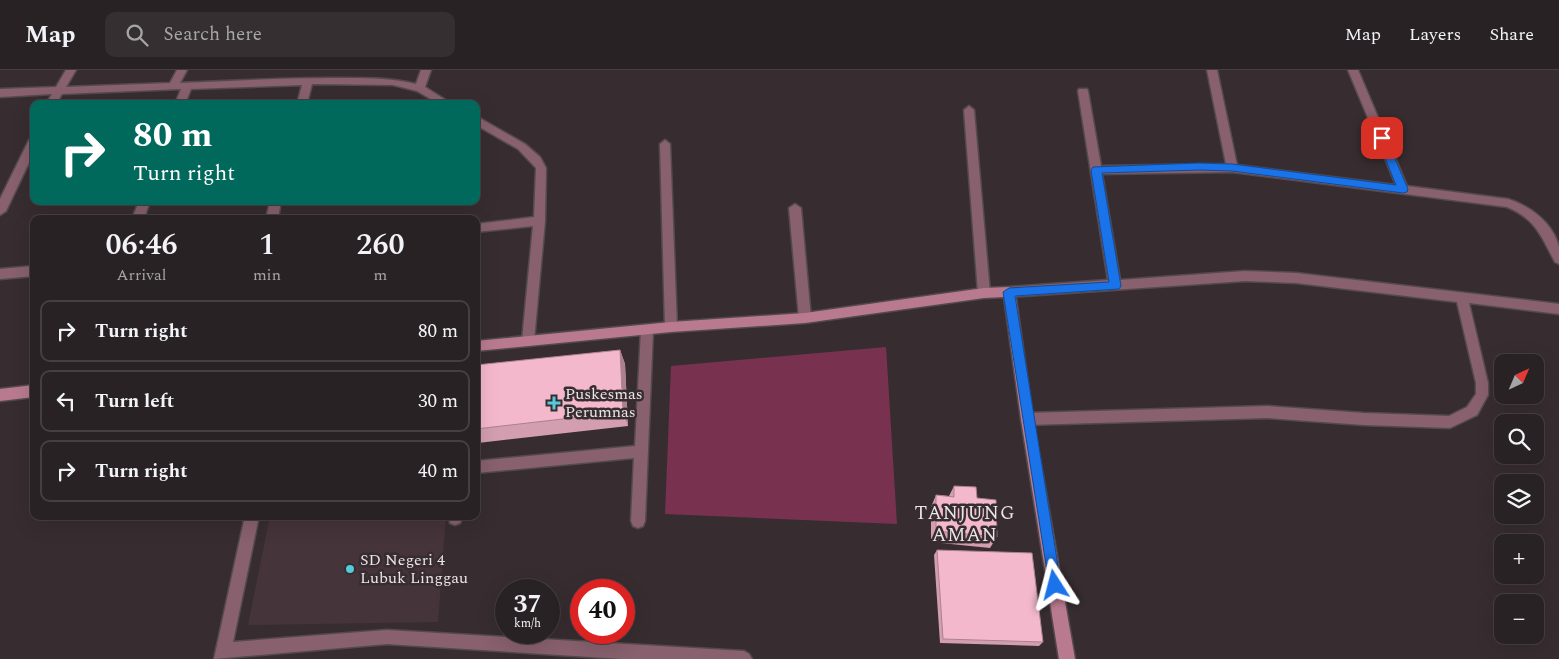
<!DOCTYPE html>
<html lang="en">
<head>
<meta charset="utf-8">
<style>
	:root { --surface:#292225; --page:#352f32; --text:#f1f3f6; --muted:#a5a4a7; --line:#453f42 }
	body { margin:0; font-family:Spectral,serif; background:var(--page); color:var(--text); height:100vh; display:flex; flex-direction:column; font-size:19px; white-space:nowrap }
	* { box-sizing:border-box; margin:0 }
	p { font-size:16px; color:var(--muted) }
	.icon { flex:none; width:28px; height:28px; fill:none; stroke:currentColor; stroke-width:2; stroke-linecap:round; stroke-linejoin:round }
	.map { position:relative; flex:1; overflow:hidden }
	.drawer { position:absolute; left:30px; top:145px; width:450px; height:305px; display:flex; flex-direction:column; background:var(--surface); border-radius:10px; box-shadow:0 5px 20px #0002,0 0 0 1px var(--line) }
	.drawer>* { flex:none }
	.hud { position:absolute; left:30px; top:30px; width:450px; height:105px; border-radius:10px; box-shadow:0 5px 20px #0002,0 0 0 1px var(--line); background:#00695c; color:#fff; overflow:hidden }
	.needle { width:32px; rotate:44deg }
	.fabs { position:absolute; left:1494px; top:284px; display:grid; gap:10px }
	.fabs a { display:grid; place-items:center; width:50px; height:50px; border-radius:10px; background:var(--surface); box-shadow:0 5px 20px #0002,0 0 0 1px var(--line); font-size:25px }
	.speed { position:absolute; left:495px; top:509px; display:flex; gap:10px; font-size:25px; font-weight:700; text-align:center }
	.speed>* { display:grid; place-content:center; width:65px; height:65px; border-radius:50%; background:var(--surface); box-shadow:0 5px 20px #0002,0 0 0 1px var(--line); line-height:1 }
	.speed small { font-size:12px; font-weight:400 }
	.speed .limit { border:8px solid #d22; background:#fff; color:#111 }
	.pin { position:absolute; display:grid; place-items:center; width:42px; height:42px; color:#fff; margin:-21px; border-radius:10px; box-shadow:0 2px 8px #0006 }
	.me { position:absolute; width:55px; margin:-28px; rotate:351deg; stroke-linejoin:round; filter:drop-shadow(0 0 4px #0008) }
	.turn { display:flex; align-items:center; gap:18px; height:105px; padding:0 20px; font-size:22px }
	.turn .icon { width:65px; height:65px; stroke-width:2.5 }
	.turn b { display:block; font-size:35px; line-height:42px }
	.eta { display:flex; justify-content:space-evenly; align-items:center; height:85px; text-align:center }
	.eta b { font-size:30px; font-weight:600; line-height:35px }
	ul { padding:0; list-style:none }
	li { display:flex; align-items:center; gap:15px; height:62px; margin:0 10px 8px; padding:0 10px; border:2px solid var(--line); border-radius:10px }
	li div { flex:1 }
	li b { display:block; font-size:19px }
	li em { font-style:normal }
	header { display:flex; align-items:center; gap:30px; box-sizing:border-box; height:70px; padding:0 25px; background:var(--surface); border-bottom:1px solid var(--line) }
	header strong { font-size:24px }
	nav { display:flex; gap:28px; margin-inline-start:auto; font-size:18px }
	.search { width:350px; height:45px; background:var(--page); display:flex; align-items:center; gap:12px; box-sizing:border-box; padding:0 18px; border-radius:10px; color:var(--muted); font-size:19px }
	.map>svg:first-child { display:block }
	.built { fill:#45343a }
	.green { fill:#78324f }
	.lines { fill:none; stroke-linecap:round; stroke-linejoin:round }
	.street-casing { stroke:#544a4e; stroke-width:3 }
	.secondary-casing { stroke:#544a4e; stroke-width:3 }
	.street { fill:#88606e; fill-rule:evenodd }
	.secondary { fill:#b97a90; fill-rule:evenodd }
	.wall { fill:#d29eb0 }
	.shaded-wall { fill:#ab8190 }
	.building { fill:#f4b8cd; stroke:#ab8190 }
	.route { fill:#1a73e8; stroke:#114b97 }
	.poi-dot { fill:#52cbda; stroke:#372d31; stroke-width:2 }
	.labels { text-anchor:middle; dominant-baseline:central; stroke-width:5; stroke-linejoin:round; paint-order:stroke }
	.poi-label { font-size:16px; fill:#ebe4e6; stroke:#372d31; text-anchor:start }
	.quarter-label { font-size:19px; letter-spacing:1px; fill:#ebe4e6; stroke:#372d31 }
</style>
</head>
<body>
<header>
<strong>Map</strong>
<div class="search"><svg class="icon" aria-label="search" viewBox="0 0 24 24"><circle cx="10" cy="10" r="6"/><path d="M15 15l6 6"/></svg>Search here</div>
<nav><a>Map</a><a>Layers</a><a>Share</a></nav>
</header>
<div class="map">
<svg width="1559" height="589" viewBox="0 0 1559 589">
	<rect width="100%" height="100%" fill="#372d31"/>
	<path class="built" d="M270,446H446L438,552L248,555Z"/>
	<path class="green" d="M886,277L897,454L665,444L671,296Z"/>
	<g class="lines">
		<defs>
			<path id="street" d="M66,0H76L66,17L170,13L177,0H187L180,13C230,11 280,8 329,8C359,8 387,7 416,14L421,0H431L425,17L452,34H439L417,21L393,15L312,14L307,34H297L302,15L191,19L185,34H175L181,19L62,24L56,34H46L52,24L0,27V19L56,17Z
				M1207,0H1217L1237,95L1396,115L1348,0H1358L1407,116L1508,129C1530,136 1553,153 1559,177C1559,182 1559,189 1559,194L1555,192C1541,166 1536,149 1507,137L1232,102L1102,104L1120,210L1245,201L1296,203L1559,234V244L1469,233L1488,313V325L1477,345L1450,358L1364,355L1268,348L1027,355L1022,353L1021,349L1022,345L1027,343L1268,336L1364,343L1449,346L1467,337L1476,324V313L1457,232L1296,213L1245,211L1009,227L1005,225L1003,222L1005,219L1009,217L1108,210L1078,21L1079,19H1087L1088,21L1101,96L1226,94Z
				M969,36L974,40L990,223L988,226H980L978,223L964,40Z
				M476,46L525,74L540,87L546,98L545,151L534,271L532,275L528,276L524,275L522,271L533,156L476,162V154L534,147L536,98L518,79L476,55Z
				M34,66V82L6,141L0,145V129L29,70Z
				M665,70L670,74L677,257L675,261H667L665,257L660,74Z
				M139,131H150L144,149H132Z
				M270,131H281L278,149H266Z
				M795,134L801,138L811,248L809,252H801L799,248L789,138Z
				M34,196V206L0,209V199Z
				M647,255L651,256L653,260L645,451L643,456L638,458L633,456L631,451L634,388L476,403V391L635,376L641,260L643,256Z
				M245,446H259L233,572L387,560L744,581L749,584L752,589H622L387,574L214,589Z
				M449,446H463L460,453L455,455L450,453Z"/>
			<path id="secondary" d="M1009,217L1013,219L1015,222L1033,349L1075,589H1059L1021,349L1004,227L984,228L805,253L671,262L476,281V271L671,252L805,243L984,218Z
				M34,315V327L0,331V319Z"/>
		</defs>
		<use href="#street" class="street-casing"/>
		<use href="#secondary" class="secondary-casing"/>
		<use href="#street" class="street"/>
		<use href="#secondary" class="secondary"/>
	</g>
	<path class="wall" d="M620,280L625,294L628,356L478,373L476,370V295Z
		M954,416L977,428L997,467L990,478L931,472V437L936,425L949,426Z
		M937,480L1043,572L1039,576L940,573L934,485Z"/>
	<path class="shaded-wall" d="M620,280L625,294L628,356L623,342Z"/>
	<path class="building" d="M620,280L623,342L476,359V295Z
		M954,416L976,417L977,428L996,430L997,467L936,461V425L954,427Z
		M937,480L1032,483L1043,572L943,569Z"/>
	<path class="route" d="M1382,65L1386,68L1408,119L1407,122L1403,123L1232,101L1199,100L1102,103L1121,216L1119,219L1015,226L1061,515L1059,520L1055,522L1050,520L1003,222L1009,218L1109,212L1091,100L1093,97L1199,93L1232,94L1396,115L1377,68Z"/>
	<g class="poi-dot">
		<path d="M551.5 325.5h5v5h5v5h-5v5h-5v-5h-5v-5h5z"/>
		<circle cx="350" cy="499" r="5"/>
	</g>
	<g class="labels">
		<g class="poi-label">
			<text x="565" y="324">Puskesmas<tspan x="565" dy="18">Perumnas</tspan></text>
			<text x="360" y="490">SD Negeri 4<tspan x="360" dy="18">Lubuk Linggau</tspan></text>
		</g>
		<g class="quarter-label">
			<text x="965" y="443">TANJUNG<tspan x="965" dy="22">AMAN</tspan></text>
		</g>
	</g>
</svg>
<div class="fabs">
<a><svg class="needle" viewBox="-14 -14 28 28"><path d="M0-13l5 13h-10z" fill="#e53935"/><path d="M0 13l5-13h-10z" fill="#a5a4a7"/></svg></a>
<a><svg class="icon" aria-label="search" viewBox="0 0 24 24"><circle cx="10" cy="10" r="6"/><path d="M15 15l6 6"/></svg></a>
<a><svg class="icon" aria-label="layers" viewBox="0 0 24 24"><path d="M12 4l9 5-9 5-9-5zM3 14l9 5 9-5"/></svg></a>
<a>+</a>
<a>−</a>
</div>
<div class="speed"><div>37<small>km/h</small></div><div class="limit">40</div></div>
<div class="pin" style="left:1382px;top:68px;background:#d93025"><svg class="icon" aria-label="arrive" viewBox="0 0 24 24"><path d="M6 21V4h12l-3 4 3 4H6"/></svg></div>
<svg class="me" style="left:1055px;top:515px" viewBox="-20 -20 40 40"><path d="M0-17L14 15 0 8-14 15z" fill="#1a73e8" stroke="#fff" stroke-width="4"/></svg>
<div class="hud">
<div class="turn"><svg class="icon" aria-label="right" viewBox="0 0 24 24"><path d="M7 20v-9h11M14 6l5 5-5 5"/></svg><div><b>80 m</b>Turn right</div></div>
</div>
<section class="drawer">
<div class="eta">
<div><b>06:46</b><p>Arrival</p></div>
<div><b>1</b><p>min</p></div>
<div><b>260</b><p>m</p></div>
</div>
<ul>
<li><svg class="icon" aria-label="right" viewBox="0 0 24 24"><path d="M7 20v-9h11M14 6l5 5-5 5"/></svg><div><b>Turn right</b></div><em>80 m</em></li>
<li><svg class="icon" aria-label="left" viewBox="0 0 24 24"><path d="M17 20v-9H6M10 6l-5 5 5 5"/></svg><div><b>Turn left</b></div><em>30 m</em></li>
<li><svg class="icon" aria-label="right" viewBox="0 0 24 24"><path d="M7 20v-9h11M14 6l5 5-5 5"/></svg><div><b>Turn right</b></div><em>40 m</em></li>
</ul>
</section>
</div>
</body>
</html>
